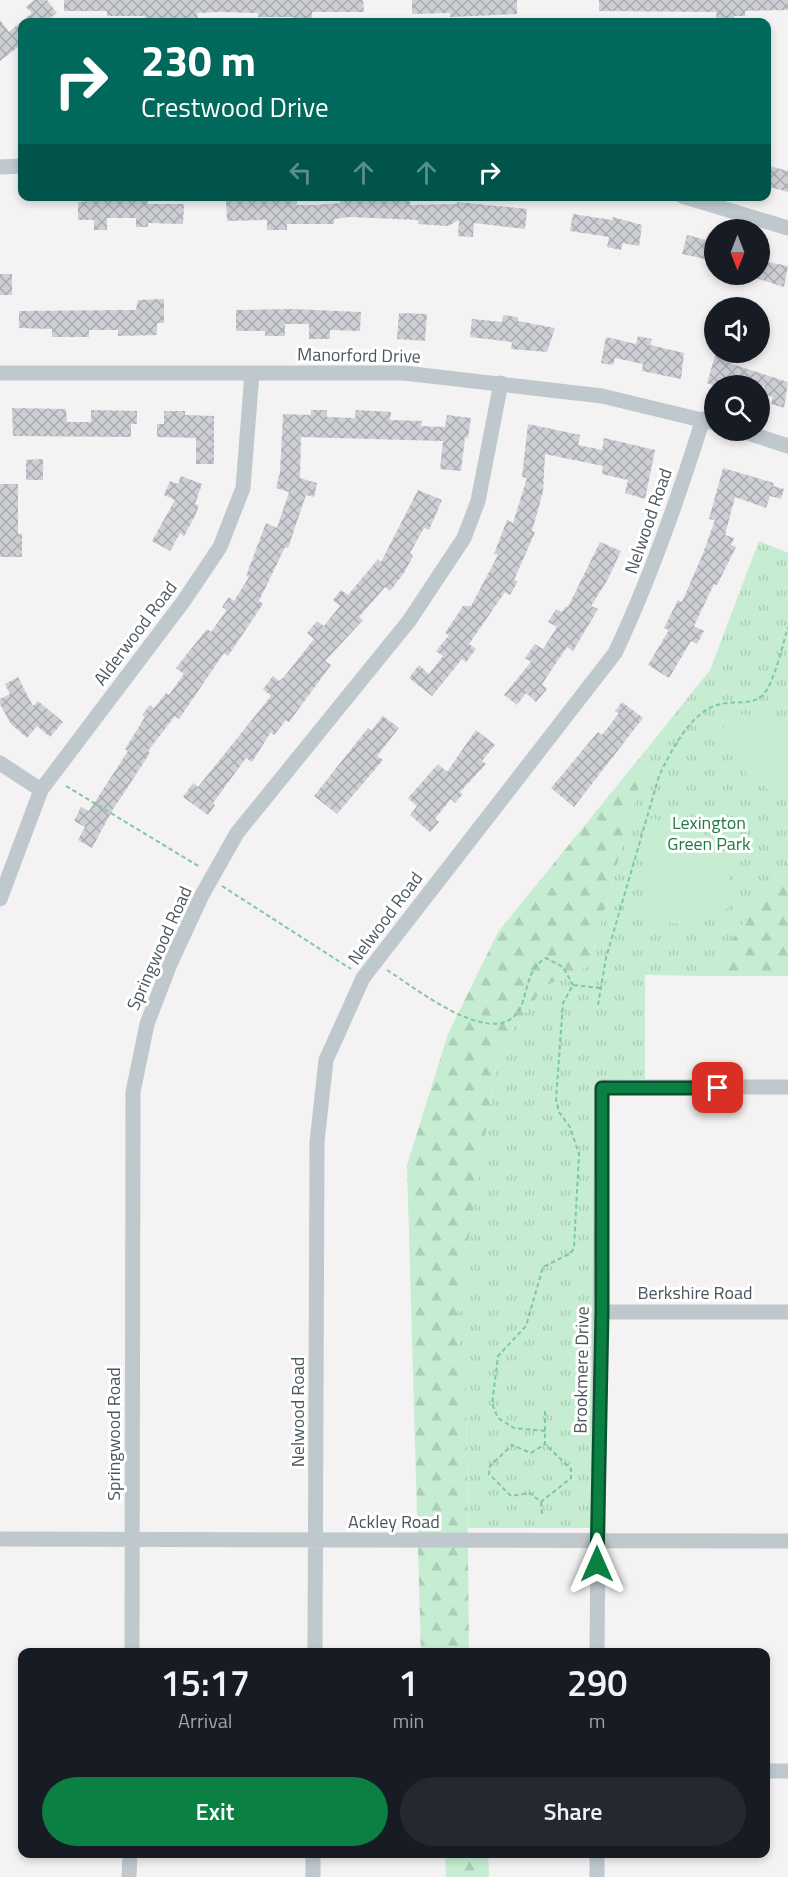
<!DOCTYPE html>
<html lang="en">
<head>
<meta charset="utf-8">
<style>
	:root { --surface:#171b24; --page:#242831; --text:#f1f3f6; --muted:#9ea1a6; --accent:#0b8043 }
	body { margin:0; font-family:"Titillium Web",sans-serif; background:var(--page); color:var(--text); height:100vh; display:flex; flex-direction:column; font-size:22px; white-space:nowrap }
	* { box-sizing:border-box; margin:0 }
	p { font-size:20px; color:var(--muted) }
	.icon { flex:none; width:33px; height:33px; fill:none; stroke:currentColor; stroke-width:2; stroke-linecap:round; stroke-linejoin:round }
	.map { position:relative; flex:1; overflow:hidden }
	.panel { position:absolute; left:18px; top:1648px; width:752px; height:210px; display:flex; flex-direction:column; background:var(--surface); border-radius:12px; box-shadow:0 3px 9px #0003 }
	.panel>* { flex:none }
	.top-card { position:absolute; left:18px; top:18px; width:753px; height:183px; border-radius:12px; box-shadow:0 3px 9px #0003; background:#00695c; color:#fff; overflow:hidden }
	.needle { width:39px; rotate:180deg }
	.tools { position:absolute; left:704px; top:219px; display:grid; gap:12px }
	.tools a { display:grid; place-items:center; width:66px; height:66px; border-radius:50%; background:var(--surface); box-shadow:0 3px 9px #0003; font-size:30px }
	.pin { position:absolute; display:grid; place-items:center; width:51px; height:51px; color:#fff; margin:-26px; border-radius:12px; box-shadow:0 3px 9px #0006 }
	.me { position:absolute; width:66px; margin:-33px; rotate:0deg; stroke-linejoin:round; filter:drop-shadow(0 0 4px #0008) }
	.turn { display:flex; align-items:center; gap:21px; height:126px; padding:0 24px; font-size:27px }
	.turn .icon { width:78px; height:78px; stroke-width:2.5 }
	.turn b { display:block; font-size:42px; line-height:51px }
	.lanes { display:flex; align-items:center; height:57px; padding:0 24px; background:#0003; justify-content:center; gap:30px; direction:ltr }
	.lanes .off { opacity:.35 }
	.eta { display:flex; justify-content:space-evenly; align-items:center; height:102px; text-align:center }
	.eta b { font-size:36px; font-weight:600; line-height:42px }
	.button { display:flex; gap:12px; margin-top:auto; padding:12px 24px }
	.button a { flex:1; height:69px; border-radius:36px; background:var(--accent); color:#fff; font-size:24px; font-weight:600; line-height:69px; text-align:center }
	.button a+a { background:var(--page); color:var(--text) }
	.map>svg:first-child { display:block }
	.grass { fill:url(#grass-tufts) }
	.forest { fill:url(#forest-firs) }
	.pitch { fill:#c6edd1 }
	.building { fill:url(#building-cross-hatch) }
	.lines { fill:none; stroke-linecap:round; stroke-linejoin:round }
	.path { stroke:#80c89d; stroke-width:2; stroke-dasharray:4.5 3; stroke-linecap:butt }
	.minor { stroke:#bfc8cd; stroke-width:15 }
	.route-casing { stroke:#07532c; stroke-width:15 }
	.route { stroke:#0b8043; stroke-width:10 }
	.labels { text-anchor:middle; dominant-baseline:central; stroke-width:6; stroke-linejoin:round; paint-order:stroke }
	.street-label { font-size:18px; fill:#4b575e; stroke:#fff }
	.park-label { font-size:18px; fill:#207b44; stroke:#fff }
</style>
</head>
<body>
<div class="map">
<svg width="788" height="1877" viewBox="0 0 788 1877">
	<defs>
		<pattern id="grass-tufts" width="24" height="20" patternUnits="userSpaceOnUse" patternTransform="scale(1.5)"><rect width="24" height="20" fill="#c6edd1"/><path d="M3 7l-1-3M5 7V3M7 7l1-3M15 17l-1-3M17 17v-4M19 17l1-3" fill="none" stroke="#accdb6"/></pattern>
		<pattern id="forest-firs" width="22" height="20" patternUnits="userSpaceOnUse" patternTransform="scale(1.5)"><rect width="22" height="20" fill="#c6edd1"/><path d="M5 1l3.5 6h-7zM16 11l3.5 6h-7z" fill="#accdb6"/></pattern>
		<pattern id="building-cross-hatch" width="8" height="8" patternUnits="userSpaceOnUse" patternTransform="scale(1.5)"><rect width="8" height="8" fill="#cdcfd4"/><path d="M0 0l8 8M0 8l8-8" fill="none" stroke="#a8abaf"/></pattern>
	</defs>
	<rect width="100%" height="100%" fill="#f4f2f3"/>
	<path class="grass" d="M759,541L788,553V861L706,976L645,975V1079L611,1080L598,1089L593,1528H468L466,1382L456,1320L499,1048L545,986L589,966L650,745L710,670Z"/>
	<path class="forest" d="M650,745L589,966L545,986L499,1048L456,1320L466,1382L469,1653H421L407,1165L448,1034L498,932Z
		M788,861V976H706Z
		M445,1854H488L489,1877H446Z"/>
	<path class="pitch" d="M736,714L788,717V802L750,778L718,733Z
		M652,818C694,837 741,850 728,908C698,927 674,926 640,919Z"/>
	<path class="building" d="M34,0H47L57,13L45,22H22V44L0,61V20L9,32L32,13L26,7Z
		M64,0H363L364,12H312V22H294V17H258V13L220,12L197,13L198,22H181V19L146,22L145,16H107V11H64Z
		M412,0H517V14L450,17V13L412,14Z
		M599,0H788V10L745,11V16H734V22H717L716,12L599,11Z
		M766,165L788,171V192L766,186Z
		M390,199L410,201V205L457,204V202L527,209L525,229L474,223L473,237L458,236L459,220L448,226L418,224V220L350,217L334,219V224H287V230H267V220L227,221L226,200H297V205H316L340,203V200Z
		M98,200H148V204H184L183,224L148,223V227H136V218H107V230H94V220H78V202Z
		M573,214L612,220L613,217L642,225L639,246L623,243L621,250L607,247L609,237L570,231Z
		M687,235L714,242V261L682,254Z
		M762,261L788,266L784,287L756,278Z
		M0,274H12V295H0Z
		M164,299V323H157V335L118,336V330H89V337H52V329L19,328V311L136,310L138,300Z
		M292,309L361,312L360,331L330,330V339H309V324H285V336H265V331H236V310Z
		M399,313L427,314L425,341L397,339Z
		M503,315L518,317V321L555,328L547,352L511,349L512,342L470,337L472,319L502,322Z
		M638,336L652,339L650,345L684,353L681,379L642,371L643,364L615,358L613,365L601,363L606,337L636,344Z
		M716,352L730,357L729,363L732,364L788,382L784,408L771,404L773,397L763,394L765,386H715L707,383Z
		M12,408L66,409L67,422H91V410L137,411V424H131V437L13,436Z
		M311,410H327V417L355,418L356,410L391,412L390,420L422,421L421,426L445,427L447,415L471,418L468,438L465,437L461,471L440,469L443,441L301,437L300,478L317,483L314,497L306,495L288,548L285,547L259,601L263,604L228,656L224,653L179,719L175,716L148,751L150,753L112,811L92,848L78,840L85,827L74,821L81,807L89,811L128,751L125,749L145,717L142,715L150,705L154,708L166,693L169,695L184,674L176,668L207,629L211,632L227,610L222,607L229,597L234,601L249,577L246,576L266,523L277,528L289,492L276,488L280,472L283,414L311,415Z
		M164,411H185V415L214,416V464H196V438L157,437V424H164Z
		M528,424L580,435L578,445L602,450L604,438L655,450L645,499L625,493L628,480L602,474L603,466L545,454L543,492L532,531L535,532L514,580L518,581L510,595L505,592L469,644L476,649L466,662L462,659L432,696L409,678L419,665L429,674L443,656L436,651L449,635L445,633L463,606H471L498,555L494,554L507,520L513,523L527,478L522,477Z
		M43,459V480H26V460Z
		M723,468L774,483L773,486L784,489L781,499L770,496L766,508L735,497L725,535L734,538L731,545L736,547L717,585L714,584L694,626L704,631L697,644L691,641L669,678L648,665L669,630L664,628L678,600L682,602L702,556L715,520L709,519Z
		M181,476L202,484L195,504L199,506L194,518L184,536L180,533L170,551L152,541L175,500L164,495L170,481L178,484Z
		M0,484H18V534H22V557H0Z
		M418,490L442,500L429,530L424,528L410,553L413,556L404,573L390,591L385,587L359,617L363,620L325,661L331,665L289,722L286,720L274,735L271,732L252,762L246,758L213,803L215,805L208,815L183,797L193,783L198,787L271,696L263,689L273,676L279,681L284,677L314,639L307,633L317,621L324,626L340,606L333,600L341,590L348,595L378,559L381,562Z
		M600,542L621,551L608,579L591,606L598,609L573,651L567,647L542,684L547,689L536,702L526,693L517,705L504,695L531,662L525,658L535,644L543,649L557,627L548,622L556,609L562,612L566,606L568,607Z
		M18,677L33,706L38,701L63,722L50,737L37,726L27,738L11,724L0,704V699L10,694L5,684Z
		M622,702L643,718L574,807L551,788L598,732L602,735L619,713L615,711Z
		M383,716L399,728L377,756L383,760L337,814L314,796L368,728L371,731Z
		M476,730L495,745L482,761L486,764L460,792L463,794L455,803L451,799L435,819L439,822L430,832L410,815L417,806L408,798L438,764L447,772Z"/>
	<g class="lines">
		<path class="path" d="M66,786L200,867
			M222,886L351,969
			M387,970C416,988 504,1060 523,1001C528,985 530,966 546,958L563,967L573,985
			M598,1005L606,958L659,776C671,751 692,709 721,704C734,701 752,705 762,696C774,685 783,643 788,627
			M545,1411V1444L571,1469V1478L541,1502L530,1493L511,1496L489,1474L490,1466L512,1445L531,1453L545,1444
			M545,1431L514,1428L498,1418L492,1404L498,1356L526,1326L543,1267L571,1253L574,1248L579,1154L570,1127L559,1112L556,1099L563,1003L573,985L600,988
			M541,1502L542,1515"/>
		<path class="minor" d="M0,167L22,166
			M682,196L788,228
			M0,373H404L602,396L714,423
			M739,430L788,446
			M0,763L41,790
			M0,899L41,790L183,602L220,547L243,488L252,373
			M602,1312H788
			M0,1539L788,1541
			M132,1653L133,1092L147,1024L170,964L202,895L237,833L409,621L464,538L478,501L501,383
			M315,1653L317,1142L326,1060L363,978L615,653C651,577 678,499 703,419
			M597,1653L602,1087H788
			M765,1771H788
			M129,1877L130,1854
			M313,1877V1854
			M597,1877V1854"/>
	</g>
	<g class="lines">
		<defs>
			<path id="route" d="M597,1564L602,1312V1088H718"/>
		</defs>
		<use href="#route" class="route-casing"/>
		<use href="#route" class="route"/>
	</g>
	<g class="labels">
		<g class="street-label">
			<text transform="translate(359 355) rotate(1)">Manorford Drive</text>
			<text transform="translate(648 521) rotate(-71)">Nelwood Road</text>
			<text transform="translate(135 633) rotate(-53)">Alderwood Road</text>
			<text transform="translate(385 918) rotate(-53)">Nelwood Road</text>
			<text transform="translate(159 948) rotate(-66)">Springwood Road</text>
			<text x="695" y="1292">Berkshire Road</text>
			<text transform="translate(581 1370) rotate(-89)">Brookmere Drive</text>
			<text transform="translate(297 1412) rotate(-90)">Nelwood Road</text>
			<text transform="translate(113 1434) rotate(-90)">Springwood Road</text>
			<text x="394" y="1521">Ackley Road</text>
		</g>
		<g class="park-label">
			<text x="709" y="822">Lexington<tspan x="709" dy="21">Green Park</tspan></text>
		</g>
	</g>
</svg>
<div class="tools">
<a><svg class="needle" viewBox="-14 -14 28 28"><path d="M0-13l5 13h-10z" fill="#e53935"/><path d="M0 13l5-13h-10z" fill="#9ea1a6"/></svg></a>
<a><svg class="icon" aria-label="sound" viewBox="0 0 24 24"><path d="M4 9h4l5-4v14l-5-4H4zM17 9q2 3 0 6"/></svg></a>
<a><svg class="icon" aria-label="search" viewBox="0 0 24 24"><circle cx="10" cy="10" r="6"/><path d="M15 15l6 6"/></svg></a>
</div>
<div class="pin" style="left:718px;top:1088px;background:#d93025"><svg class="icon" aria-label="arrive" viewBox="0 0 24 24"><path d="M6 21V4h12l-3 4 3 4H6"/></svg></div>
<svg class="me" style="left:597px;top:1564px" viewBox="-20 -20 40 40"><path d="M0-17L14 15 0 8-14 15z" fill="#0b8043" stroke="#fff" stroke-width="4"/></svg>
<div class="top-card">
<div class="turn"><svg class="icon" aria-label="right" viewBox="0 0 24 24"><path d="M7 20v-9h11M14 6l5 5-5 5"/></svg><div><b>230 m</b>Crestwood Drive</div></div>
<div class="lanes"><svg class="icon off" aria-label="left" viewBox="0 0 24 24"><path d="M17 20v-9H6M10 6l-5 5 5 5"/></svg><svg class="icon off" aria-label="ahead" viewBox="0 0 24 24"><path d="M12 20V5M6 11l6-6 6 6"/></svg><svg class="icon off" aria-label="ahead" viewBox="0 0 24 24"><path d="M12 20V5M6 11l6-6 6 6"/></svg><svg class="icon" aria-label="right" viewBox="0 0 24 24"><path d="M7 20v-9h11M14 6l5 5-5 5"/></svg></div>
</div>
<section class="panel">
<div class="eta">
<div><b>15:17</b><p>Arrival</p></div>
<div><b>1</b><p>min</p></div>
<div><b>290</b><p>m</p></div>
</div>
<div class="button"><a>Exit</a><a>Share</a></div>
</section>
</div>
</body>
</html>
